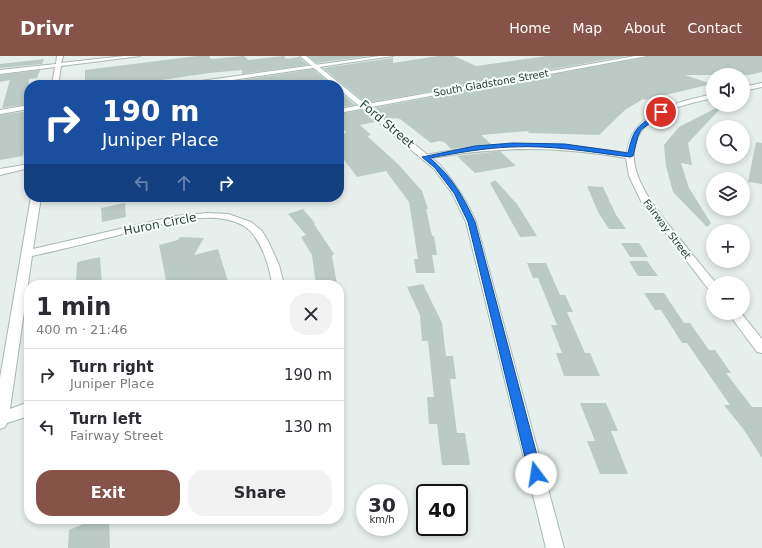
<!DOCTYPE html>
<html lang="en">
<head>
<meta charset="utf-8">
<style>
	:root { --surface:#fff; --page:#f2f2f3; --text:#2b2b33; --muted:#7c7c81; --line:#e1e1e2; --accent:#855347 }
	body { margin:0; font-family:"DejaVu Sans",sans-serif; background:var(--page); color:var(--text); height:100vh; display:flex; flex-direction:column; font-size:15px; white-space:nowrap }
	* { box-sizing:border-box; margin:0 }
	p { font-size:13px; color:var(--muted) }
	.icon { flex:none; width:22px; height:22px; fill:none; stroke:currentColor; stroke-width:2; stroke-linecap:round; stroke-linejoin:round }
	.map { position:relative; flex:1; overflow:hidden }
	.drawer { position:absolute; left:24px; top:224px; width:320px; height:244px; display:flex; flex-direction:column; background:var(--surface); border-radius:16px; box-shadow:0 2px 6px #0003 }
	.drawer>* { flex:none }
	.hud { position:absolute; left:24px; top:24px; width:320px; height:122px; border-radius:16px; box-shadow:0 2px 6px #0003; background:#1a4fa0; color:#fff; overflow:hidden }
	.controls { position:absolute; left:706px; top:12px; display:grid; gap:8px }
	.controls a { display:grid; place-items:center; width:44px; height:44px; border-radius:50%; background:var(--surface); box-shadow:0 2px 6px #0003; font-size:20px }
	.speed { position:absolute; left:356px; top:428px; display:flex; gap:8px; font-size:20px; font-weight:700; text-align:center }
	.speed>* { display:grid; place-content:center; width:52px; height:52px; border-radius:50%; background:var(--surface); box-shadow:0 2px 6px #0003; line-height:1 }
	.speed small { font-size:10px; font-weight:400 }
	.speed .limit { border:2px solid #111; border-radius:6px; background:#fff; color:#111 }
	.pin { position:absolute; display:grid; place-items:center; width:34px; height:34px; color:#fff; margin:-17px; border:2px solid #fff; border-radius:50%; box-shadow:0 1px 4px #0007 }
	.me { position:absolute; width:44px; margin:-22px; rotate:346deg; stroke-linejoin:round; filter:drop-shadow(0 0 3px #0008) }
	.turn { display:flex; align-items:center; gap:14px; height:84px; padding:0 12px; font-size:18px }
	.turn .icon { width:52px; height:52px; stroke-width:2.5 }
	.turn b { display:block; font-size:28px; line-height:34px }
	.lanes { display:flex; align-items:center; height:38px; padding:0 12px; background:#0003; justify-content:center; gap:20px; direction:ltr }
	.lanes .off { opacity:.35 }
	.round { display:grid; place-items:center; flex:none; width:42px; height:42px; border-radius:16px; background:var(--page) }
	.summary { display:flex; align-items:center; justify-content:space-between; height:68px; padding:0 12px }
	h1 { font-size:24px; font-weight:700; line-height:30px }
	.action { display:flex; gap:8px; margin-top:auto; padding:8px 12px }
	.action a { flex:1; height:46px; border-radius:16px; background:var(--accent); color:#fff; font-size:16px; font-weight:700; line-height:46px; text-align:center }
	.action a+a { background:var(--page); color:var(--text) }
	ul { padding:0; list-style:none }
	li { display:flex; align-items:center; gap:12px; height:52px; padding:0 12px; border-top:1px solid var(--line) }
	li div { flex:1 }
	li b { display:block; font-size:15px }
	li em { font-style:normal }
	header { display:flex; align-items:center; gap:24px; box-sizing:border-box; height:56px; padding:0 20px; background:var(--accent); color:#fff }
	header strong { font-size:19px }
	nav { display:flex; gap:22px; margin-inline-start:auto; font-size:14px }
	.map>svg:first-child { display:block }
	.building { fill:#bbcac4 }
	.lines { fill:none; stroke-linecap:round; stroke-linejoin:round }
	.street-casing { stroke:#a8b8b2; stroke-width:2 }
	.secondary-casing { stroke:#a4bbb3; stroke-width:2 }
	.street { fill:#fff; fill-rule:evenodd }
	.secondary { fill:#fff; fill-rule:evenodd }
	.route { fill:#1a73e8; stroke:#114b97 }
	.labels { text-anchor:middle; dominant-baseline:central; stroke-width:4; stroke-linejoin:round; paint-order:stroke }
	.far-street-label { font-size:10px; fill:#24423a; stroke:#f7fbf9 }
	.street-label { font-size:12px; fill:#24423a; stroke:#f7fbf9 }
</style>
</head>
<body>
<header>
<strong>Drivr</strong>
<nav><a>Home</a><a>Map</a><a>About</a><a>Contact</a></nav>
</header>
<div class="map">
<svg width="762" height="492" viewBox="0 0 762 492">
	<rect width="100%" height="100%" fill="#e6efeb"/>
	<path class="building" d="M197,0H209L211,3L244,0L248,4L284,0L286,3L299,1L308,9L242,18V14L209,17L128,29H105V25L85,28V14Z
		M308,0H368L317,7Z
		M438,0H454L476,10L547,0H626L366,47L323,12L393,2V7Z
		M648,0H762V16L749,19H685L712,28L661,40L657,39L646,44L643,43L625,54L599,79L529,77L528,75L481,79L492,89L451,93L444,86L439,85L431,87L400,63L396,62L386,63L373,52L647,1Z
		M44,3L42,8L0,12V8Z
		M313,13L332,29H243L242,24Z
		M40,14L37,22L29,23V48L2,52L10,24L0,26V19Z
		M339,35L355,49L339,51Z
		M720,50L721,52L688,87L692,109L681,107L689,132L711,167L707,171L673,136L666,110L664,89L679,71Z
		M362,54L375,66L360,69L371,79L367,80L398,108L422,135L428,153H426L432,180H434L437,199H432L435,217H416L414,203H418L409,146L386,115L357,121L339,97V78L347,77L339,69V58Z
		M29,55V67L23,100L0,104V59Z
		M756,86L762,87V128L748,126Z
		M500,95L516,110L475,117L457,100Z
		M495,124L517,148L537,180L520,181L490,127Z
		M587,130L603,131L616,159L626,173H609L598,156Z
		M125,147L126,161L102,166L101,152Z
		M303,153L315,167L314,168L334,198L332,200L337,228L316,229L312,199L301,181L306,179L288,158Z
		M180,181L204,182L194,199L218,193L229,229H167L159,189L178,184Z
		M621,187H639L648,201H630Z
		M100,201L102,229H76L77,206Z
		M629,205H647L658,220H638Z
		M527,207H546L560,239H565L573,256H567L585,297H590L600,320H564L556,297H562L551,269H557L538,222H533Z
		M423,228L442,267L446,300H453L456,323H450L457,377H465L470,409H442L437,368H429L427,341H434L428,285H422L420,259L407,231Z
		M644,237H664L684,267H690L709,294H715L731,317H726L752,351H762V402L744,374L724,349H730L687,287H682L661,254H655Z
		M580,347H606L618,375H611L628,418H600L587,385H595Z
		M95,463H109L110,492H68L69,474Z"/>
	<g class="lines">
		<defs>
			<path id="street" d="M57,0H63L61,7L124,0H140L61,10L58,29H52L55,11L0,18V14L56,8Z
				M379,0H393L199,29H184L187,27Z
				M635,0H647L339,57V53Z
				M762,27V31L743,35V31Z
				M713,38V42C691,47 666,52 649,67C611,100 653,150 676,178C689,194 702,211 716,227H713V235L709,234L641,145L629,120L626,102C554,90 498,90 425,103L421,101L425,99C498,85 554,86 627,97C631,55 679,46 713,38Z
				M29,49V53L0,58V54Z
				M29,108V112L0,119V113Z
				M31,141H41L33,193L176,160L207,157L228,158L251,166L262,175L268,185L279,209L284,229H272C270,210 260,180 244,170C210,150 151,172 115,180C87,187 60,194 32,200L10,353L29,346V360L7,367L5,371L0,373V322Z
				M728,257H741L762,283V297L757,296Z"/>
			<path id="secondary" d="M300,0H306L440,109C455,127 467,145 476,166L564,492H546L466,166L452,137L434,113L339,33V29H334Z"/>
		</defs>
		<use href="#street" class="street-casing"/>
		<use href="#secondary" class="secondary-casing"/>
		<use href="#street" class="street"/>
		<use href="#secondary" class="secondary"/>
	</g>
	<path class="route" d="M659,55L664,56L641,74L638,80L633,100L630,101C591,96 552,89 512,91C484,92 457,97 430,102C452,121 463,140 475,166L542,418L540,422L536,424L531,422L529,418L468,166L454,137L435,112L422,101L475,90L513,87L565,88L628,97C634,70 638,71 659,55Z"/>
	<g class="labels">
		<g class="far-street-label">
			<text transform="translate(491 27) rotate(-10)">South Gladstone Street</text>
			<text transform="translate(667 173) rotate(53)">Fairway Street</text>
		</g>
		<g class="street-label">
			<text transform="translate(387 68) rotate(40)">Ford Street</text>
			<text transform="translate(160 168) rotate(-11)">Huron Circle</text>
		</g>
	</g>
</svg>
<div class="controls">
<a><svg class="icon" aria-label="sound" viewBox="0 0 24 24"><path d="M4 9h4l5-4v14l-5-4H4zM17 9q2 3 0 6"/></svg></a>
<a><svg class="icon" aria-label="search" viewBox="0 0 24 24"><circle cx="10" cy="10" r="6"/><path d="M15 15l6 6"/></svg></a>
<a><svg class="icon" aria-label="layers" viewBox="0 0 24 24"><path d="M12 4l9 5-9 5-9-5zM3 14l9 5 9-5"/></svg></a>
<a>+</a>
<a>−</a>
</div>
<div class="speed"><div>30<small>km/h</small></div><div class="limit">40</div></div>
<div class="pin" style="left:661px;top:56px;background:#d93025"><svg class="icon" aria-label="arrive" viewBox="0 0 24 24"><path d="M6 21V4h12l-3 4 3 4H6"/></svg></div>
<svg class="me" style="left:536px;top:418px" viewBox="-20 -20 40 40"><circle r="19" fill="#fff"/><path d="M0-13L10 11 0 6-10 11z" fill="#1a73e8"/></svg>
<div class="hud">
<div class="turn"><svg class="icon" aria-label="right" viewBox="0 0 24 24"><path d="M7 20v-9h11M14 6l5 5-5 5"/></svg><div><b>190 m</b>Juniper Place</div></div>
<div class="lanes"><svg class="icon off" aria-label="left" viewBox="0 0 24 24"><path d="M17 20v-9H6M10 6l-5 5 5 5"/></svg><svg class="icon off" aria-label="ahead" viewBox="0 0 24 24"><path d="M12 20V5M6 11l6-6 6 6"/></svg><svg class="icon" aria-label="right" viewBox="0 0 24 24"><path d="M7 20v-9h11M14 6l5 5-5 5"/></svg></div>
</div>
<section class="drawer">
<div class="summary"><div><h1>1 min</h1><p>400 m · 21:46</p></div><a class="round"><svg class="icon" aria-label="close" viewBox="0 0 24 24"><path d="M6 6l12 12M18 6L6 18"/></svg></a></div>
<ul>
<li><svg class="icon" aria-label="right" viewBox="0 0 24 24"><path d="M7 20v-9h11M14 6l5 5-5 5"/></svg><div><b>Turn right</b><p>Juniper Place</p></div><em>190 m</em></li>
<li><svg class="icon" aria-label="left" viewBox="0 0 24 24"><path d="M17 20v-9H6M10 6l-5 5 5 5"/></svg><div><b>Turn left</b><p>Fairway Street</p></div><em>130 m</em></li>
</ul>
<div class="action"><a>Exit</a><a>Share</a></div>
</section>
</div>
</body>
</html>
